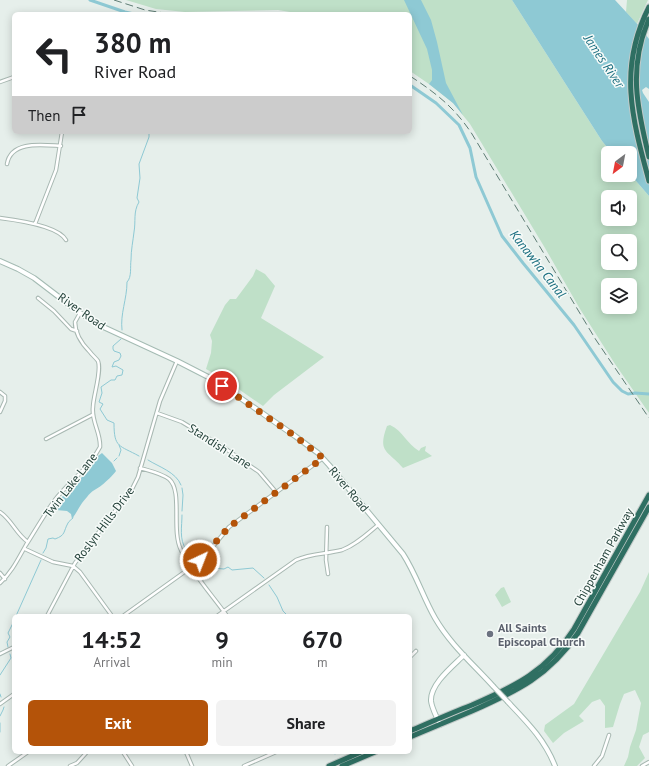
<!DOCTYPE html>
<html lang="en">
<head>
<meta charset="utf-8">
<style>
	:root { --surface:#fff; --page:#f2f2f2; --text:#202124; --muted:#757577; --accent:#b45309 }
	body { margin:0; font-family:"PT Sans",sans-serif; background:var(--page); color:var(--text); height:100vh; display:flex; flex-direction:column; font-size:15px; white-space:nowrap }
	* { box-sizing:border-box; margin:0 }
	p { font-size:13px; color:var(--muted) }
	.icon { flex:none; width:22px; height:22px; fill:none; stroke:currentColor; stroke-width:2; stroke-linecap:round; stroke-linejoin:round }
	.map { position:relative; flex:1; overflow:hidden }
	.side { position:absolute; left:12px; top:614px; width:400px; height:140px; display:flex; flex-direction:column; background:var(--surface); border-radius:6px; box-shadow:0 2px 10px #0003 }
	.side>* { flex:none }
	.banner { position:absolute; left:12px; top:12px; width:400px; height:122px; border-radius:6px; box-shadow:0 2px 10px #0003; background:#fff; color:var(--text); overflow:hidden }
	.needle { width:26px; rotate:212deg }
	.controls { position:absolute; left:601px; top:146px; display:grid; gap:8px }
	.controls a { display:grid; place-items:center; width:36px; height:36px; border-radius:6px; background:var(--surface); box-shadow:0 2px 10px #0003; font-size:20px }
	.pin { position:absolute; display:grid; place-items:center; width:34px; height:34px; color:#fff; margin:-17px; border:2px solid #fff; border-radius:50%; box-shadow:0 1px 4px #0007 }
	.me { position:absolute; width:44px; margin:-22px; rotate:43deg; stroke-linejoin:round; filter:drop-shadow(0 0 3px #0008) }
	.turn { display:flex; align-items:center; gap:14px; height:84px; padding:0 16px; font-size:18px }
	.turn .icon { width:52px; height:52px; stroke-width:2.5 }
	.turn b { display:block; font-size:28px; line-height:34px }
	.then { display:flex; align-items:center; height:38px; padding:0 16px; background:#0003; gap:8px; font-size:15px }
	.eta { display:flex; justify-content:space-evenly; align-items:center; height:68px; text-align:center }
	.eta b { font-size:24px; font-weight:700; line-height:28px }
	.button { display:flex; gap:8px; margin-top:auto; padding:8px 16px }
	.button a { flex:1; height:46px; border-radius:6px; background:var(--accent); color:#fff; font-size:16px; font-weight:700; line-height:46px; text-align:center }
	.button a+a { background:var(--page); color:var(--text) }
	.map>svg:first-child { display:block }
	.green { fill:#bfe0c8; fill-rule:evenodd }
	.water { fill:#8ec9d4 }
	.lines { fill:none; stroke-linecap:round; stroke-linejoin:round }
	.stream { stroke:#8ec9d4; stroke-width:1 }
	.canal { stroke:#8ec9d4; stroke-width:3 }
	.street-casing { stroke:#a8b8b2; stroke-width:4.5 }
	.secondary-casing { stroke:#a4bbb3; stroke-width:6 }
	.highway-casing { stroke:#c2cac8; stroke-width:7 }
	.street { stroke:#fff; stroke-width:2.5 }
	.secondary { stroke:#fff; stroke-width:4 }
	.highway { stroke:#2f6f62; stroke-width:5 }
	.rail { stroke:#5f7d75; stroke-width:1; stroke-dasharray:8 4; stroke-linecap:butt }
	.secondary-bridge-casing { stroke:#a4bbb3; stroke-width:6; stroke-linecap:butt }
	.secondary-bridge { stroke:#fff; stroke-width:4 }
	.route { stroke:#b45309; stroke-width:7; stroke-dasharray:0 12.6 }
	.worship-dot { fill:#6b7280; stroke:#f7fbf9; stroke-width:1.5 }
	.labels { text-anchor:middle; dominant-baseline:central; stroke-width:3; stroke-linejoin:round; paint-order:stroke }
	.street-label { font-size:12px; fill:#24423a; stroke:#f7fbf9 }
	.worship-label { font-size:12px; font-weight:bold; fill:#5b616d; stroke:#f7fbf9; text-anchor:start }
	.water-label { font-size:13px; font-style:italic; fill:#1c6f80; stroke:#f7fbf9 }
</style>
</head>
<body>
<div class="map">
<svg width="649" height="766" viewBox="0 0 649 766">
	<rect width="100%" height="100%" fill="#e6efeb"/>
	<path class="green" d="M126,0H512L602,141L612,153H608V175H630V174L649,196V413L615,364L580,309L545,248L470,124L453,103L429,84L410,71V14H302L278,10L185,12L156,9ZM608,197H630V219H608ZM608,241H630V263H608ZM608,285H630V307H608Z
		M627,0H648L637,24L626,12Z
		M256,269L265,274L275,286L261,318L324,357L274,395L263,406L227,381L206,369L211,353L212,341L210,335L225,305L230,299H236L253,276Z
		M390,425C403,431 407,444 419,451L421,448L426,446L425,451L432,456L403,468C388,450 377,453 387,426Z
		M649,572V732L643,735L639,747L645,758L637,766H624L628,757L630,747L636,730L641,703L635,690L624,694L620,704L613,727L605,728V706L600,699L592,702L579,716L584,721L564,733L553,743L544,731L545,725L574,704L640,592Z
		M504,587L511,602L502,607L495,595L501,588Z"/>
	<path class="water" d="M404,0H421L431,20L437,42L446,83L463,115L453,103L429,84L432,80V70L427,49Z
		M512,0H615L640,27L649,39V89L646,87L642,90L643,93L649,102V196L630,174V153H612L602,141Z
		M102,453L112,463L116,471C113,475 106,482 102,485C97,489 91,491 87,497C81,503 77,512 72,519L71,514L67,511L56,510L54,507L58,501L86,473L98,456Z"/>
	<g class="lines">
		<path class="stream" d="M122,330C120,314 127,299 127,282C132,277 130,267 131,260C131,250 133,241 134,232C136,221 133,212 139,202L137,198L140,178L139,164L149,137V132
			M121,339L113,346V349L114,351L120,353L121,356L119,360L114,362L112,367L116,366L123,370L122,375L117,376L115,380H111L101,387L102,393L99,402L103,404L100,409L107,420L114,423C114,448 119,445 139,456
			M119,456L121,450L119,445
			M148,460C159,467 176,472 181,485
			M114,461L117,458
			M182,488L183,495L182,511
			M182,515C182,526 179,540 186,549C189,554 193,557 196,561
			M43,553L46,548L48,539L53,538L55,539C66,535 63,532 68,523C69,521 71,520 73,518
			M199,565L200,568L206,570L212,568L224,569L228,567L232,570L253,568L264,578
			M269,585L277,597L283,611L288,616
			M16,616L41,560
			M8,647L7,642L10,637L8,633L14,621
			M0,675L11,658L10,654
			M0,694L1,697
			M0,716L3,710L4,707
			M0,723V732
			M335,754V752"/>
		<path class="canal" d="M90,0L125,12L134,14
			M410,85L436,103L459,125L470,148L476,177L502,236L523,263L574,325L613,382L622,391L628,394L635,393L649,394"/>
		<defs>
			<path id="street" d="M0,82L14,77
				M7,164C11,140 43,145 61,146
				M0,218C16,220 58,226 66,240
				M35,224L56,170L62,132
				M38,298L54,311L71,329L77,331
				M0,392L5,396V401L0,412
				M157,413L182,422L226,449L259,472L276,492
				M46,439L92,415
				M140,468C150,471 161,473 169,479C183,491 171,530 181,550C191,572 213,596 227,616
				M0,512C12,520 16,534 28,542
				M327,527L326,560L328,574
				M25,549L53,562L73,566L80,572L112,616
				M0,573L5,579
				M0,583C12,572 18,559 26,545C35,531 44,515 54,501C68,482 89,469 100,447C101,433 91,421 93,407C93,396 102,371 98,361C96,358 92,355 90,352C82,344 75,333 75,322L80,313
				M47,616L75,563L132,489L138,477L160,401L177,361
				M123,616L197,563L206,555L229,527L323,458
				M217,616L296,560C311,553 327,554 342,550C356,545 367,534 378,525
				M0,654L14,647
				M410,657L416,651
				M0,704L14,694
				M123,752L132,766
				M186,752L192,766
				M8,766L28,752
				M70,766L77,763L87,752
				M244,766L276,752
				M594,766L602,756L609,735
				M642,766L649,762"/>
			<path id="secondary" d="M0,261L18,269L34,278L80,313L99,325L177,361L216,381L295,436L318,453L329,465L403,554C416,574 423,597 435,618C450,644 473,664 493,686
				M508,702C527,722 545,740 555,766
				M440,725C437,717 432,709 431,701C430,684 453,666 464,655"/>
			<path id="highway" d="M649,7C618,68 632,118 649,181
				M649,19C628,67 637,108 649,157
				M410,731C431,722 451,713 472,705C516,686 547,671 574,629L649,495
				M410,737C431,728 451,720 472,711C517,691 549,676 578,633L649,507
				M329,766L361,752
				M342,766L375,752"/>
		</defs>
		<use href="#street" class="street-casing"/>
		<use href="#secondary" class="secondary-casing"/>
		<use href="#highway" class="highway-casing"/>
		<use href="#street" class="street"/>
		<use href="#secondary" class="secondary"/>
		<use href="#highway" class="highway"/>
		<path class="rail" d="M114,0L145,10L171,14
			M410,76C436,93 455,108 472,134L596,340L649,418"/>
		<defs>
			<path id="secondary-bridge" d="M493,686L508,702"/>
		</defs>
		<use href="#secondary-bridge" class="secondary-bridge-casing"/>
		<use href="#secondary-bridge" class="secondary-bridge"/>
	</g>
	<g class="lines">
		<path class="route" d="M200,560L229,527L323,458L295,436L222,386"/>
	</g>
	<circle class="worship-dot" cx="490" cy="634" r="4"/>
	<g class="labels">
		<g class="street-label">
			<text transform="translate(82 311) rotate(35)">River Road</text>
			<text transform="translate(220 446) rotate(33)">Standish Lane</text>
			<text transform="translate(70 485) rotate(-52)">Twin Lake Lane</text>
			<text transform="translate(349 489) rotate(50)">River Road</text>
			<text transform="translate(104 524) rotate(-53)">Roslyn Hills Drive</text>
			<text transform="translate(603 557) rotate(-61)">Chippenham Parkway</text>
		</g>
		<g class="worship-label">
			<text x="498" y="627">All Saints<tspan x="498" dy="14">Episcopal Church</tspan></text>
		</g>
		<g class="water-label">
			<text transform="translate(604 61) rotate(56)">James River</text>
			<text transform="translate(538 264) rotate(52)">Kanawha Canal</text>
		</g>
	</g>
</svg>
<div class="controls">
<a><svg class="needle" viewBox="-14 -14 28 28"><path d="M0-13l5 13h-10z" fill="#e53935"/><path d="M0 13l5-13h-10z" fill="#757577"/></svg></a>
<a><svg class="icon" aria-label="sound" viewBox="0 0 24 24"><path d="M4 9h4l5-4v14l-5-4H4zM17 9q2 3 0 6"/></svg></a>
<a><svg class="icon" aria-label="search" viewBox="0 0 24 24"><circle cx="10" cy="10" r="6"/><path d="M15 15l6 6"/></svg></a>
<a><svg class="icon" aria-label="layers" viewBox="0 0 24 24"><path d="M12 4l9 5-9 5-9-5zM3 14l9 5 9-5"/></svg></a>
</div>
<div class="pin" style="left:222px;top:386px;background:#d93025"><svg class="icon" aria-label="arrive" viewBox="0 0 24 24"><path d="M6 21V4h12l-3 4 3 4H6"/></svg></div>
<svg class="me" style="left:200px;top:560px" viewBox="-20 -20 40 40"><circle r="17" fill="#b45309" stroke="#fff" stroke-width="3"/><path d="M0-11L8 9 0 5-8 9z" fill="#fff"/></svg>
<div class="banner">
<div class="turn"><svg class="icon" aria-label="left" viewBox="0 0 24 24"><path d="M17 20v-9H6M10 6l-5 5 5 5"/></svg><div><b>380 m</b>River Road</div></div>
<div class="then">Then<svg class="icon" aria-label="arrive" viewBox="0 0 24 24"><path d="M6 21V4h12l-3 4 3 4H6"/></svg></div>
</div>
<section class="side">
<div class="eta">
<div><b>14:52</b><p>Arrival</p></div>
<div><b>9</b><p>min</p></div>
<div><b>670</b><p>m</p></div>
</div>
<div class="button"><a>Exit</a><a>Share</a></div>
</section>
</div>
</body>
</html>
